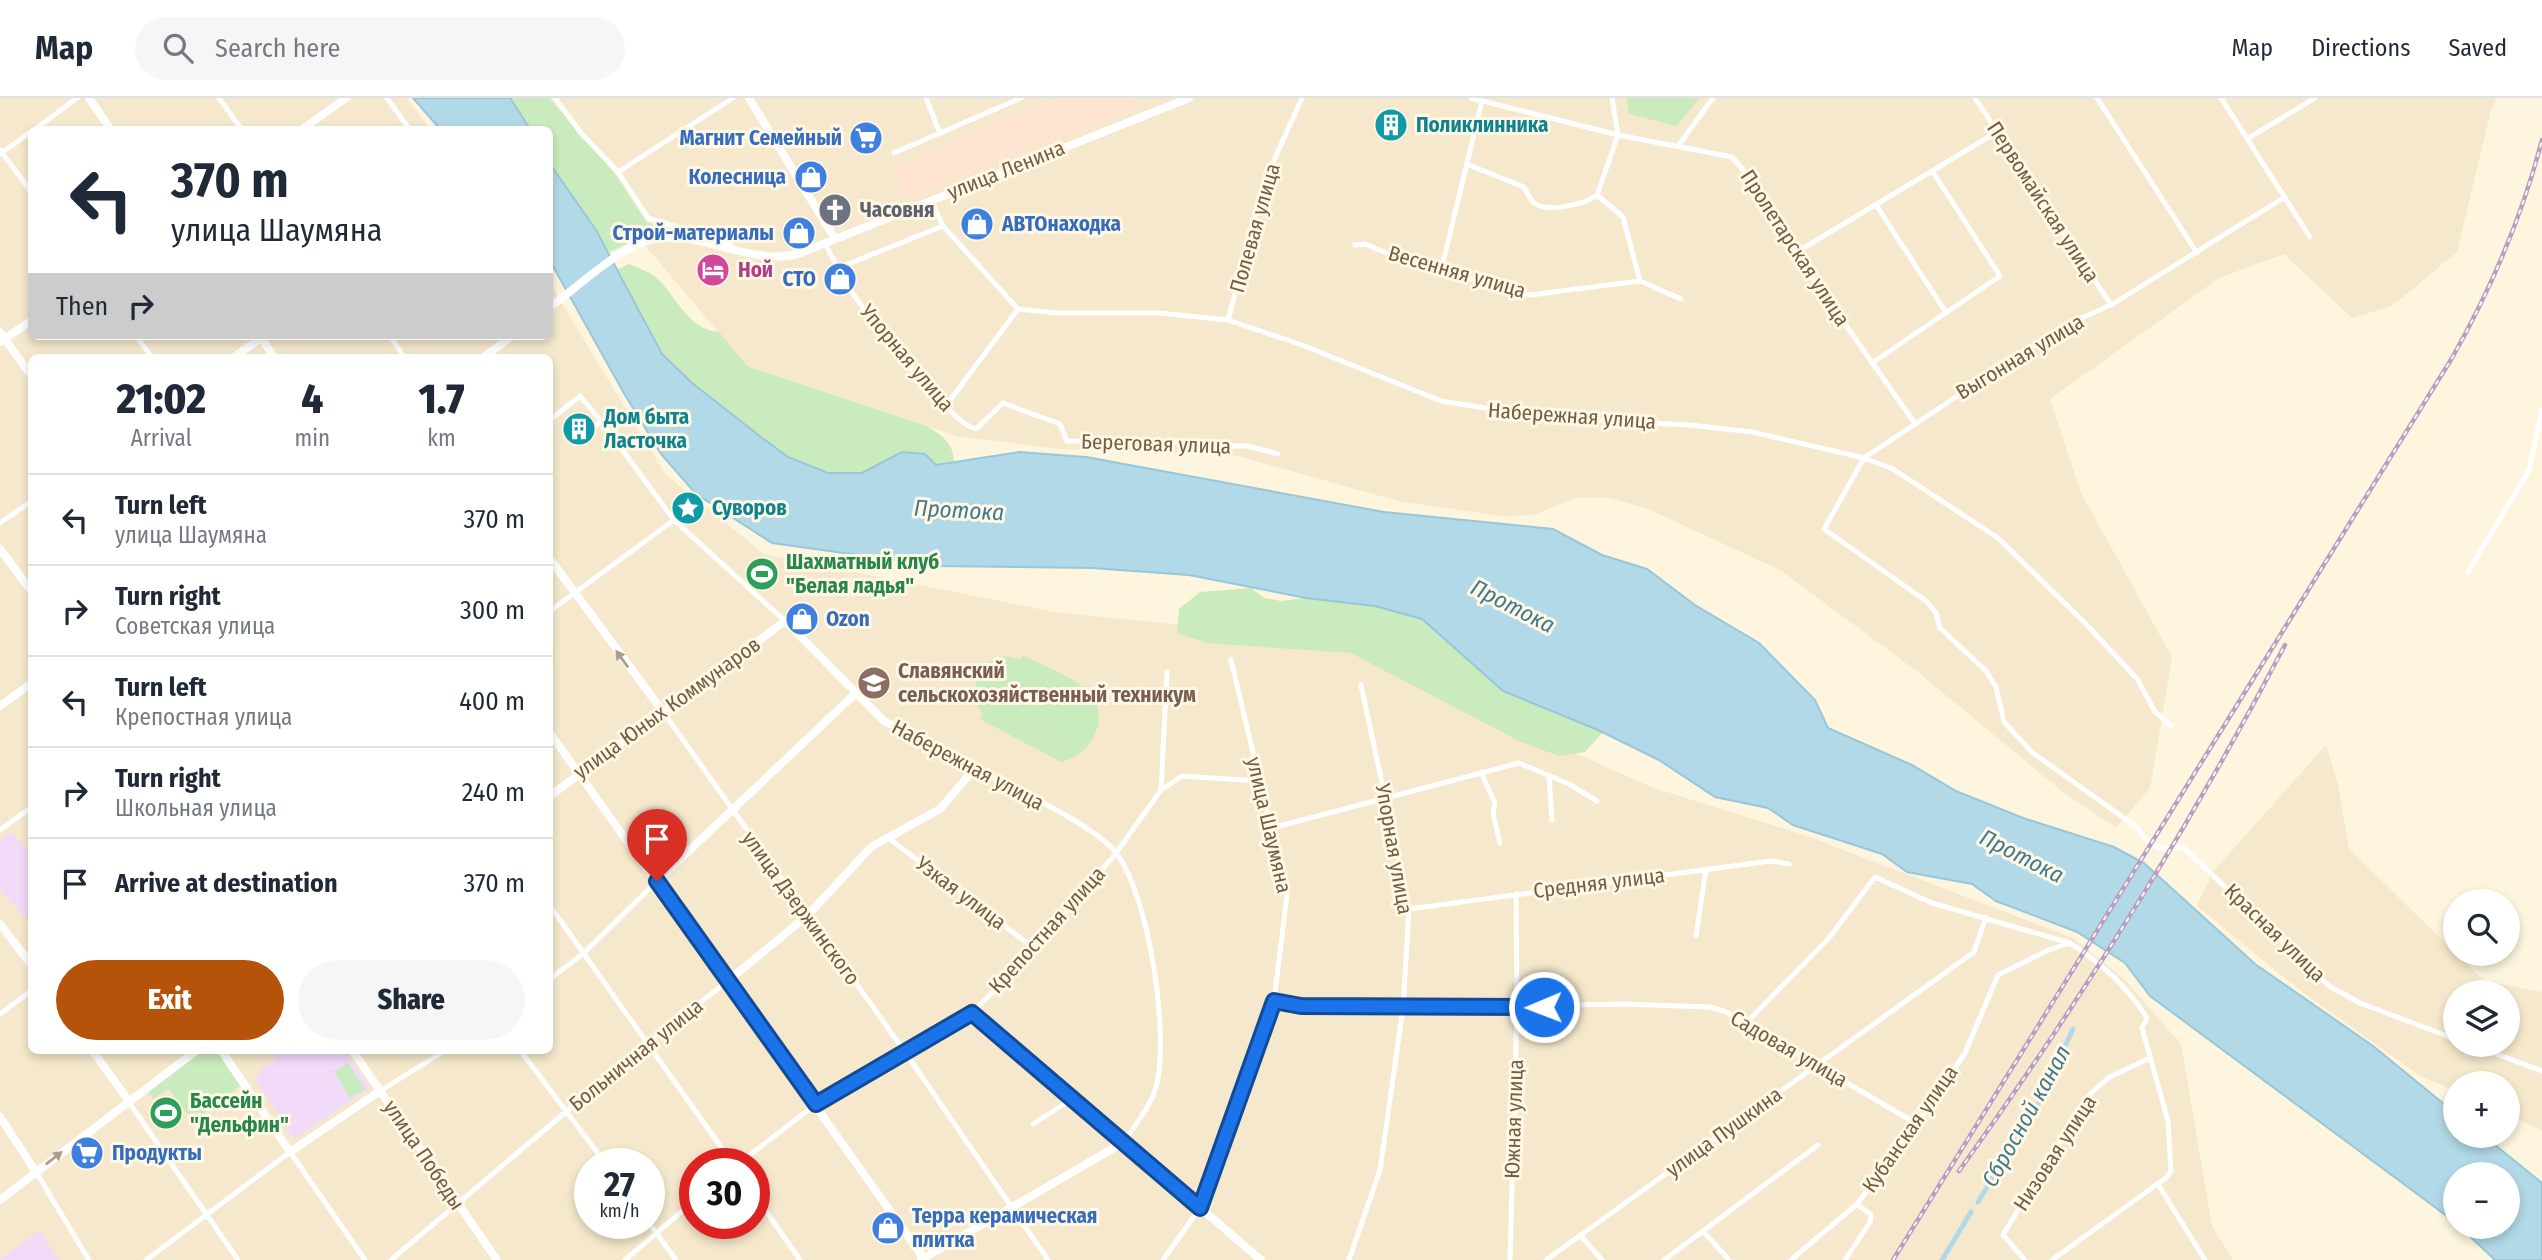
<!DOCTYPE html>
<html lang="en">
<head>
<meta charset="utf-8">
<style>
	:root { --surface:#fff; --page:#f6f6f7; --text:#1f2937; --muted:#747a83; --line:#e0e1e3; --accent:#b45309 }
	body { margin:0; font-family:"Fira Sans Condensed",sans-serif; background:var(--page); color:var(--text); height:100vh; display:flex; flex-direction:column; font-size:26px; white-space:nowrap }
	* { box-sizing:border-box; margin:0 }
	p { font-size:23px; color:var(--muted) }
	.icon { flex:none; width:38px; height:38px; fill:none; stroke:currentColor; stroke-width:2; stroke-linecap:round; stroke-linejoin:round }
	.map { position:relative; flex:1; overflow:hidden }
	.panel { position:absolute; left:28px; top:256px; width:525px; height:700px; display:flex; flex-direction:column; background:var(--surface); border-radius:10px; box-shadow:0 4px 10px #0003 }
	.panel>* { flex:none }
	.hud { position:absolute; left:28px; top:28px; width:525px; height:214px; border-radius:10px; box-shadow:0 4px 10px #0003; background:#fff; color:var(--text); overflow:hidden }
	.buttons { position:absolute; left:2443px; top:791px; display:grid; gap:14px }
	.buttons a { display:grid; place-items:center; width:77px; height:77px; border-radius:50%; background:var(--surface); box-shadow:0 4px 10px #0003; font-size:35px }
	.speed { position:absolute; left:574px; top:1050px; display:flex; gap:14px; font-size:35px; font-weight:700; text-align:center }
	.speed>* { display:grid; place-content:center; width:91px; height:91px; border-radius:50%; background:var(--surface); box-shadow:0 4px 10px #0003; line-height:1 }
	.speed small { font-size:18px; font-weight:400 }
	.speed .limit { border:10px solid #d22; background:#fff; color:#111 }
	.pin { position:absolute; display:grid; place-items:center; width:60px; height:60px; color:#fff; margin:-72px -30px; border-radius:50% 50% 50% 0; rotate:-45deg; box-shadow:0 0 7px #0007 }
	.pin .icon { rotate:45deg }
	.me { position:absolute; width:77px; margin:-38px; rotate:269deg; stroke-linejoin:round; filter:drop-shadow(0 0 5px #0008) }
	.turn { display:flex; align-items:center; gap:24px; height:147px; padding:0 28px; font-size:32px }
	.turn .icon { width:91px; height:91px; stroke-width:2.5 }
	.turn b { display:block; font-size:49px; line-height:60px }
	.then { display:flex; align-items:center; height:66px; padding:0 28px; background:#0003; gap:14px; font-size:26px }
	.eta { display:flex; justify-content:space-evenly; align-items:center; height:119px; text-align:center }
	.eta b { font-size:42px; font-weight:800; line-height:49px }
	.action { display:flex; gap:14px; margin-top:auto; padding:14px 28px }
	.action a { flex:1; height:80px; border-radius:42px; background:var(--accent); color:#fff; font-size:28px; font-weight:800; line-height:80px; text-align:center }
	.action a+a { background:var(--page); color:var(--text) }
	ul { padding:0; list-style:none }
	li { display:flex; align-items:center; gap:21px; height:91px; padding:0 28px; border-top:2px solid var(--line) }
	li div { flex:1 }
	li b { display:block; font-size:26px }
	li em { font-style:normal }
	header { display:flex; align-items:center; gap:42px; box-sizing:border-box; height:98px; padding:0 35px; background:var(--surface); border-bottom:2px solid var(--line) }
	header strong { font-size:33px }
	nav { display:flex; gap:38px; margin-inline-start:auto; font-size:24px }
	.search { width:490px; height:63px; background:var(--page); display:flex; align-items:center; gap:18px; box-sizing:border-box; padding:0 24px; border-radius:38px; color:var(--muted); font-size:26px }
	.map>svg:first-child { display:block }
	.residential { fill:#f5e8cc; fill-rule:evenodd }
	.commercial { fill:#fee4d1 }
	.education { fill:#f2dbf9 }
	.green { fill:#caebbd }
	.water { fill:#b2d9e7; stroke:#98c7d9; stroke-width:2 }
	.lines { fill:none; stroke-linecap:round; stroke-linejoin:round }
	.canal { stroke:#b2d9e7; stroke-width:5 }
	.street { stroke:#fff; stroke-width:5 }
	.secondary { stroke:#fff; stroke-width:8 }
	.rail-casing { stroke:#b89ec6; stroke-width:4.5 }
	.rail { stroke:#fff8e5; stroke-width:2; stroke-dasharray:5; stroke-linecap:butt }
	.oneway { fill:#ac9d8f }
	.route-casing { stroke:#114b97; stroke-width:18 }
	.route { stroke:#1a73e8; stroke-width:12 }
	.labels { text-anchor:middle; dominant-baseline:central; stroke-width:6; stroke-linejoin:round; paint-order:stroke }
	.culture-label { font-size:21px; font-weight:bold; fill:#0d838f; stroke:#fff8e5; text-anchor:start }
	.shop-label { font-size:21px; font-weight:bold; fill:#366cbe; stroke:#fff8e5; text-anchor:end }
	.street-label { font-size:21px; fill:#745c45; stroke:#fff8e5 }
	.worship-label { font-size:21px; font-weight:bold; fill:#5b616d; stroke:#fff8e5; text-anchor:start }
	.hotel-label { font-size:21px; font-weight:bold; fill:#b23c85; stroke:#fff8e5; text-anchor:start }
	.leisure-label { font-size:21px; font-weight:bold; fill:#27864d; stroke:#fff8e5; text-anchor:start }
	.education-label { font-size:21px; font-weight:bold; fill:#785e54; stroke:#fff8e5; text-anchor:start }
	.water-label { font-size:23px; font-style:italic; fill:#417990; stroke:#fff8e5 }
</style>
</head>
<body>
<header>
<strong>Map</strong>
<div class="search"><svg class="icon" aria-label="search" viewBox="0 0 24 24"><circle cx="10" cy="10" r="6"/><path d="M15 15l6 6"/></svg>Search here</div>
<nav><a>Map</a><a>Directions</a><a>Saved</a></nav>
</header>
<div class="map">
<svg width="2542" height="1162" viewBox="0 0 2542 1162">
	<rect width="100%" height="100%" fill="#fdf5de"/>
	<path class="residential" d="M0,0H407L430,31L32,32V238H550V185L665,376L764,456L1054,514L1321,541L1651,689L1804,737L2073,840L2125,882L2181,946L2212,1128L2233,1162H0ZM32,259H550V952H32ZM590,1066H649V1125H590ZM695,1066H754V1125H695Z
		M549,0H2497L2491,12L2457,154L2392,208L2352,220L2284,156L2219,180L2050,301L2081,395L2172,559L2150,690L2116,730L2063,694L1914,571L1780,472L1646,410L1610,400H1576L1533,417L1503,418L1398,403L1238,358L1060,351L956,338L747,268L631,131Z
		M2326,647L2338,687L2349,751L2484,883L2542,894V1033L2508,1016V985H2455V993L2419,977L2301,893L2197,808L2212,775ZM2455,894H2508V947H2455Z"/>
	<path class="commercial" d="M1058,0H1130L1135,12L906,101L893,70Z"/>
	<path class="education" d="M11,734L31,758V818L27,821L0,792V743Z
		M270,952H344L370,990L294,1041L255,982L261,971L276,961Z
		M40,1132L59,1162H0V1161Z"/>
	<path class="green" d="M510,0H549L615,76L647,125L693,139L652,134L608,155L550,66V32L530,31Z
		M1627,0H1699L1677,28L1629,16Z
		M629,166C638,170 651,174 658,181C677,200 689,232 719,234L747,268L927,328C942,338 953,344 954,363L936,367L902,354L862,375H828L788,359L692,285L662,256L618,171Z
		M1251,490L1264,500L1281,503L1306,500L1375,508L1422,521L1503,593L1603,634L1585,654L1559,658L1521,644L1351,555L1207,545L1177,535L1179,511L1200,494Z
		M1023,557C1054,574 1113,589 1096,633C1090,650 1078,659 1061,664L980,621L983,616C962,590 986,546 1020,562Z
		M204,952H216L240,988L205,1014V1023L200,1014L187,1016L169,991L153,1001L148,993Z
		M348,965L365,991L350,1000L334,974Z"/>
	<path class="water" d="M413,0H510L530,31H440Z
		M550,66L596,132L662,256L692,285L761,339L788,359L828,375H862L902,354L925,356L936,367L1019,354L1086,359L1384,414L1553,431L1602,457L1647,471L1695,507L1759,545L1815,602L1828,630L1912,667L1956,693L2023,720L2114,749L2144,765L2255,866L2373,948L2455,1015V1038H2484L2542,1085V1162H2495L2460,1129H2508V1076H2455V1124L2150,898L2125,865L2077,834L1996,803L1972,786L1907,774L1882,756L1793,727L1768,710L1715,699L1659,662L1598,632L1503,593L1422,521L1375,508L1306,500L1189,477L1092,470L937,468L772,445L696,396L661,356L625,297L550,163Z"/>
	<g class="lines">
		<path class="canal" d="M1978,1104L2039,1004L2073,931
			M1942,1162L1971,1114"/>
		<path class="street" d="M219,0L242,32
			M387,0L410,32
			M555,0L581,35L618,74L648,120L728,145L734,151
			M926,0L940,35
			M1471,0L1618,37L1732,59L1745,74L1795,155L1914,324
			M1612,0L1618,37L1597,97L1623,119L1640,183
			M1975,0L2111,207
			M2097,0L2197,155
			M2221,0L2310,139
			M34,32L77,0
			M2247,41L2315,0
			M1678,48L1713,0
			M0,52L32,95
			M894,55L1021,0
			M0,56L32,33
			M1469,67L1524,89C1527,94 1529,100 1533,104C1546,116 1585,106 1597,97
			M618,74L733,0
			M2285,99L2111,207L2063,228L1864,360L1824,431L1926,503L1936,515L1940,530L1986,573L1996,589L2004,624L2033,655L2138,730C2147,749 2162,753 2183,749L2329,888L2360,905L2455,941
			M931,102L943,128L1018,211L1056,215H1159L1228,222L1302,247L1441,303L1549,320L1690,327L1752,334L1864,360L1893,371L1998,440L2086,526L2138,582L2155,614L2172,628
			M1876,107L1945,213
			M825,145C832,159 839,174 848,188C865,215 949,325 976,331L1003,305L1060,326L1067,343L1212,344L1219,348H1248L1278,356
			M1355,147L1365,146L1398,160L1530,197L1640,183L1681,201
			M1795,155L1997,34
			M838,170L943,128
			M1441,173L1482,3
			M1228,222L1265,82L1302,0
			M136,238L152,259
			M390,238L404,259
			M1872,265L2000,178L1933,74
			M945,309L1018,211
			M550,322L580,298L601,323L577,343
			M601,323L674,422L785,523
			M0,425L32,403
			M2468,474L2529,372L2542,312
			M550,513L674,422
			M664,615L905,954L1048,1162
			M1481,674L1495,705L1493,716L1500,745
			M1549,678L1552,722
			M1161,692L1167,574
			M1272,730L1519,665L1569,686L1597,703
			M0,732L32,709
			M887,739L1035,851
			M550,808L733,1066
			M1409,811L1771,763L1789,766
			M1696,838L1706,771
			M550,881L584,855L657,783
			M1274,903L1301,908L1403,910L1624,906L1710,909L1726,914L1917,1026
			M972,915L1124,1044C1134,1028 1151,1008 1156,989C1170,938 1149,797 1116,755C1094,726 1010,689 975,670
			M0,916L32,892
			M1746,925L1829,840L1875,779L1932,805L2070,845
			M2472,947L2542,973
			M520,952L606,1066
			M380,993L446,952
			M128,1003L238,1162
			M1033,1026L1072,1001
			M738,1066L816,1006L972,915L1035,851L1116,755L1161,692L1182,678L1259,683
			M36,1074L89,1162
			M2158,1086L2205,1162
			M754,1096L800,1162
			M649,1125L676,1162
			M1703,1133L1729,1162
			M1580,1137L1602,1162
			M146,1162L290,1054L365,1162
			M391,1162L646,946L728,883
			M625,1162L695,1102
			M1163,1162L1200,1110L1274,903L1287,797L1231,562
			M1349,1162L1380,1072L1403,910L1409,811L1361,587
			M1510,1162L1517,909L1516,796
			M1546,1162L1974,854L1986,819
			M1664,1162L1818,1047
			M1791,1162L1857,1106L1917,1026L1965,955L1998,877L2049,852L2070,845C2102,866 2127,888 2147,920L2142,930L2168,1023L2171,1073L2167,1079L2052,1162
			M1845,1162L1870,1124L1871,1117L1857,1106
			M2025,1162L2003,1137L2088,998L2108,980L2150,960"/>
		<path class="secondary" d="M89,0L111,32
			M749,0L835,141
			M301,32L346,0
			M550,209C578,189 620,148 653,141C702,132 749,168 798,156L1189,0
			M0,234L32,279
			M260,238L274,259
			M0,244L32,222
			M234,259L264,238
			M484,259L512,238
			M0,451L32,494
			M550,461L664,615
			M0,608L32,585
			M550,635L925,1162
			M550,698L785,523L884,623L975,670L940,711L871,749L808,817L729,882
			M657,783L856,595
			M0,826L32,868
			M92,952L128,1002
			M221,952L290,1054L380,993
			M352,952L497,1162
			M0,1019L36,1074
			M0,1102L197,952
			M921,1162L1124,1044L1261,1162"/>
		<defs>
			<path id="rail" d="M1959,1073C2079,906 2189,730 2285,547
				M1893,1162L2452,260C2491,191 2522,119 2542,42"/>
		</defs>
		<use href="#rail" class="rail-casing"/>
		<use href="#rail" class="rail"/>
	</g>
	<defs><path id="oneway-solid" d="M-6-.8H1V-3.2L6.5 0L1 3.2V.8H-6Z" transform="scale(1.75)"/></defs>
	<g class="oneway">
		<use href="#oneway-solid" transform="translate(622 561) rotate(-126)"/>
		<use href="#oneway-solid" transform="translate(54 1060) rotate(-38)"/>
	</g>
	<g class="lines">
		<defs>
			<path id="route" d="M657,783L816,1006L972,915L1200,1110L1274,903L1301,908L1544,909"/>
		</defs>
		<use href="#route" class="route-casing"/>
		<use href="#route" class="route"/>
	</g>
	<defs>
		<symbol id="building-disc" viewBox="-11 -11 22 22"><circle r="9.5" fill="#0f9aa8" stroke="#fff8e5"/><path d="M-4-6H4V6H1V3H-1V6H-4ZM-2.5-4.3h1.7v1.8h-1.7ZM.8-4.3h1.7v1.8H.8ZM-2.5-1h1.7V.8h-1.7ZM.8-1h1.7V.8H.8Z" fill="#fff"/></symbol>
		<symbol id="supermarket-disc" viewBox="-11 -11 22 22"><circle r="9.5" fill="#3f7fe0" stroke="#fff8e5"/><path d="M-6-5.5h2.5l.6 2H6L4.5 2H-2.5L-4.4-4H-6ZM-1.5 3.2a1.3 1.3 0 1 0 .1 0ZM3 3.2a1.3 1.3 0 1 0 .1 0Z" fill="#fff"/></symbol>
		<symbol id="shop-disc" viewBox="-11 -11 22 22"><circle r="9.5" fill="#3f7fe0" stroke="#fff8e5"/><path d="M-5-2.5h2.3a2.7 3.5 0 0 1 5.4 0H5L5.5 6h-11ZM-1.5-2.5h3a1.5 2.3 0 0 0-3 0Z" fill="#fff"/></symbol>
		<symbol id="church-disc" viewBox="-11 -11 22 22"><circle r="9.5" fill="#6b7280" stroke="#fff8e5"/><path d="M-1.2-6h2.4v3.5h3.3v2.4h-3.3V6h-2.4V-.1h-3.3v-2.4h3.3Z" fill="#fff"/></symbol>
		<symbol id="hotel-disc" viewBox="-11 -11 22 22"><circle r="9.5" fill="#d1479c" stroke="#fff8e5"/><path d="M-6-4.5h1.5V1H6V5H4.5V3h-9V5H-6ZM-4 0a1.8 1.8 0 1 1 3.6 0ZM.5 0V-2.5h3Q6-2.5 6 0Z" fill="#fff"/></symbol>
		<symbol id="sight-disc" viewBox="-11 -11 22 22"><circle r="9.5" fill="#0f9aa8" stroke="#fff8e5"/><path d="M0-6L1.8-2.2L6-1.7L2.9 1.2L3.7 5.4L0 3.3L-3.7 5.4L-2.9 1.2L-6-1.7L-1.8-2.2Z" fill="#fff"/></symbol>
		<symbol id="stadium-disc" viewBox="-11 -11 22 22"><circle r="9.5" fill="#2e9e5b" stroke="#fff8e5"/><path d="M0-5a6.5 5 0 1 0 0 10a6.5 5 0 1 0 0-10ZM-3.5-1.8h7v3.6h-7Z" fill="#fff"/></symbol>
		<symbol id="university-disc" viewBox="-11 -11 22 22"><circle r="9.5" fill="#8d6e63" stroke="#fff8e5"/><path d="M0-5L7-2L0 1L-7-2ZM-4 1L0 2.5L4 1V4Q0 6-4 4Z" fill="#fff"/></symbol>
	</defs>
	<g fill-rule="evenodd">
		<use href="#building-disc" x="1372" y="8" width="38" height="38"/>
		<use href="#supermarket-disc" x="847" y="21" width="38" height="38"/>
		<use href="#shop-disc" x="792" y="60" width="38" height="38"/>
		<use href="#church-disc" x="816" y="93" width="38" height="38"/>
		<use href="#shop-disc" x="958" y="107" width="38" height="38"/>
		<use href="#shop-disc" x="780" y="116" width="38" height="38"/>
		<use href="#hotel-disc" x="694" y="153" width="38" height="38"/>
		<use href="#shop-disc" x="821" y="162" width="38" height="38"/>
		<use href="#building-disc" x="560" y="312" width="38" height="38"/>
		<use href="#sight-disc" x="669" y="391" width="38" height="38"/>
		<use href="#stadium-disc" x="743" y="457" width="38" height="38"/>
		<use href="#shop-disc" x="783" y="502" width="38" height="38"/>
		<use href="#university-disc" x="855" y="566" width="38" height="38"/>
		<use href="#stadium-disc" x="147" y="996" width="38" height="38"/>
		<use href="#supermarket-disc" x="68" y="1036" width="38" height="38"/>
		<use href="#shop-disc" x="869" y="1111" width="38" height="38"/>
	</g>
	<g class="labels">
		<g class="culture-label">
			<text x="1416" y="27">Поликлинника</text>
			<text x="604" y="319">Дом быта<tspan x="604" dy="24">Ласточка</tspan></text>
			<text x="712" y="410">Суворов</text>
		</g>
		<g class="shop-label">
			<text x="842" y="40">Магнит Семейный</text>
			<text x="786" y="79">Колесница</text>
			<text x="1002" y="126" text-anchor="start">АВТОнаходка</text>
			<text x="774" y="135">Строй-материалы</text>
			<text x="816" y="181">СТО</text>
			<text x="826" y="521" text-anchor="start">Ozon</text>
			<text x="112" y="1055" text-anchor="start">Продукты</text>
			<text x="912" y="1118" text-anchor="start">Терра керамическая<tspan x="912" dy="24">плитка</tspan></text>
		</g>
		<g class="street-label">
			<text transform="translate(1006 72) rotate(-22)">улица Ленина</text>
			<text transform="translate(2043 104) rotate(57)">Первомайская улица</text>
			<text transform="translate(1255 130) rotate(-74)">Полевая улица</text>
			<text transform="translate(1795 150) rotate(57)">Пролетарская улица</text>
			<text transform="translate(1457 174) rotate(16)">Весенняя улица</text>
			<text transform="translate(2020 259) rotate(-31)">Выгонная улица</text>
			<text transform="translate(907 260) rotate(50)">Упорная улица</text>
			<text transform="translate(1572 318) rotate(4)">Набережная улица</text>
			<text transform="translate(1156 346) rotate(2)">Береговая улица</text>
			<text transform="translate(667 610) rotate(-36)">улица Юных Коммунаров</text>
			<text transform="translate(968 667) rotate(28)">Набережная улица</text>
			<text transform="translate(1269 727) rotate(77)">улица Шаумяна</text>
			<text transform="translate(1394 751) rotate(80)">Упорная улица</text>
			<text transform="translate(1599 785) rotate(-7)">Средняя улица</text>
			<text transform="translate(961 795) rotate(37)">Узкая улица</text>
			<text transform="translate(801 810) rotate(54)">улица Дзержинского</text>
			<text transform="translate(1047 832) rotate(-48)">Крепостная улица</text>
			<text transform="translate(2275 835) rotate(44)">Красная улица</text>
			<text transform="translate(1789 951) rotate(30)">Садовая улица</text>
			<text transform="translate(636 957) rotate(-39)">Больничная улица</text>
			<text transform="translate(1514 1021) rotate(-88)">Южная улица</text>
			<text transform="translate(1910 1031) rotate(-55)">Кубанская улица</text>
			<text transform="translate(1724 1034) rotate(-36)">улица Пушкина</text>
			<text transform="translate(2055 1055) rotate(-57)">Низовая улица</text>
			<text transform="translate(424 1057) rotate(56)">улица Победы</text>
		</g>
		<g class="worship-label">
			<text x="860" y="112">Часовня</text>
		</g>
		<g class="hotel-label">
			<text x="738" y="172">Ной</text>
		</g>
		<g class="leisure-label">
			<text x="786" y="464">Шахматный клуб<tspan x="786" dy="24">"Белая ладья"</tspan></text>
			<text x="190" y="1003">Бассейн<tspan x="190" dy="24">"Дельфин"</tspan></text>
		</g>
		<g class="education-label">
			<text x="898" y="573">Славянский<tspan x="898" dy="24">сельскохозяйственный техникум</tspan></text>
		</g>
		<g class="water-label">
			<text transform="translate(959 412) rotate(3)">Протока</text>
			<text transform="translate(1513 508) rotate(27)">Протока</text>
			<text transform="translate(2022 758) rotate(27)">Протока</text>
			<text transform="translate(2026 1018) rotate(-61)">Сбросной канал</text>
		</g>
	</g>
</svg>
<div class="buttons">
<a><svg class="icon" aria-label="search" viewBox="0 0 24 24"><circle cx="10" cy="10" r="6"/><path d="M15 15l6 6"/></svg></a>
<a><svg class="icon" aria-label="layers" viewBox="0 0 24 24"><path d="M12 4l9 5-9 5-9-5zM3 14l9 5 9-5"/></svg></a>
<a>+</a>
<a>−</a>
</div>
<div class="speed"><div>27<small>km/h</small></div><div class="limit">30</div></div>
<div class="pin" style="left:657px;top:783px;background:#d93025"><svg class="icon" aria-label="arrive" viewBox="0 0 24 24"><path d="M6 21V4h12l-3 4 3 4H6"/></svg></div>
<svg class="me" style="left:1544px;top:909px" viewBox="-20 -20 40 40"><circle r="17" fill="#1a73e8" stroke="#fff" stroke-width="3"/><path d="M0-11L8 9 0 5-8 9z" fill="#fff"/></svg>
<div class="hud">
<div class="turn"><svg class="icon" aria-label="left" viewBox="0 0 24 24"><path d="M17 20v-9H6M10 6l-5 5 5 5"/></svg><div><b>370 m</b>улица Шаумяна</div></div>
<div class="then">Then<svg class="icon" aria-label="right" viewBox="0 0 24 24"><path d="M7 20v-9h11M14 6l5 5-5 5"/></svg></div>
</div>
<section class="panel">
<div class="eta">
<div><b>21:02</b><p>Arrival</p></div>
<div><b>4</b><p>min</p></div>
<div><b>1.7</b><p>km</p></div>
</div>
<ul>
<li><svg class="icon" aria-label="left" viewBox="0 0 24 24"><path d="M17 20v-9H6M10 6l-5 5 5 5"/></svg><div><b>Turn left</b><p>улица Шаумяна</p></div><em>370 m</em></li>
<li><svg class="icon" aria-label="right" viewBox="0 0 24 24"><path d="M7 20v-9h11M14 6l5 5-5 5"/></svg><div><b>Turn right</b><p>Советская улица</p></div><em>300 m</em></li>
<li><svg class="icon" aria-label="left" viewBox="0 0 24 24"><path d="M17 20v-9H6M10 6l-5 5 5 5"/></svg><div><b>Turn left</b><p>Крепостная улица</p></div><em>400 m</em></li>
<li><svg class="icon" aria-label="right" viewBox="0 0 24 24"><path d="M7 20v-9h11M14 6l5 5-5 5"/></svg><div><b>Turn right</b><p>Школьная улица</p></div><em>240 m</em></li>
<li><svg class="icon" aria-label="arrive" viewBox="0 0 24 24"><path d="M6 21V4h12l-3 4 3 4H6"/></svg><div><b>Arrive at destination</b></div><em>370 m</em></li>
</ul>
<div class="action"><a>Exit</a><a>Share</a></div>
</section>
</div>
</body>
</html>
